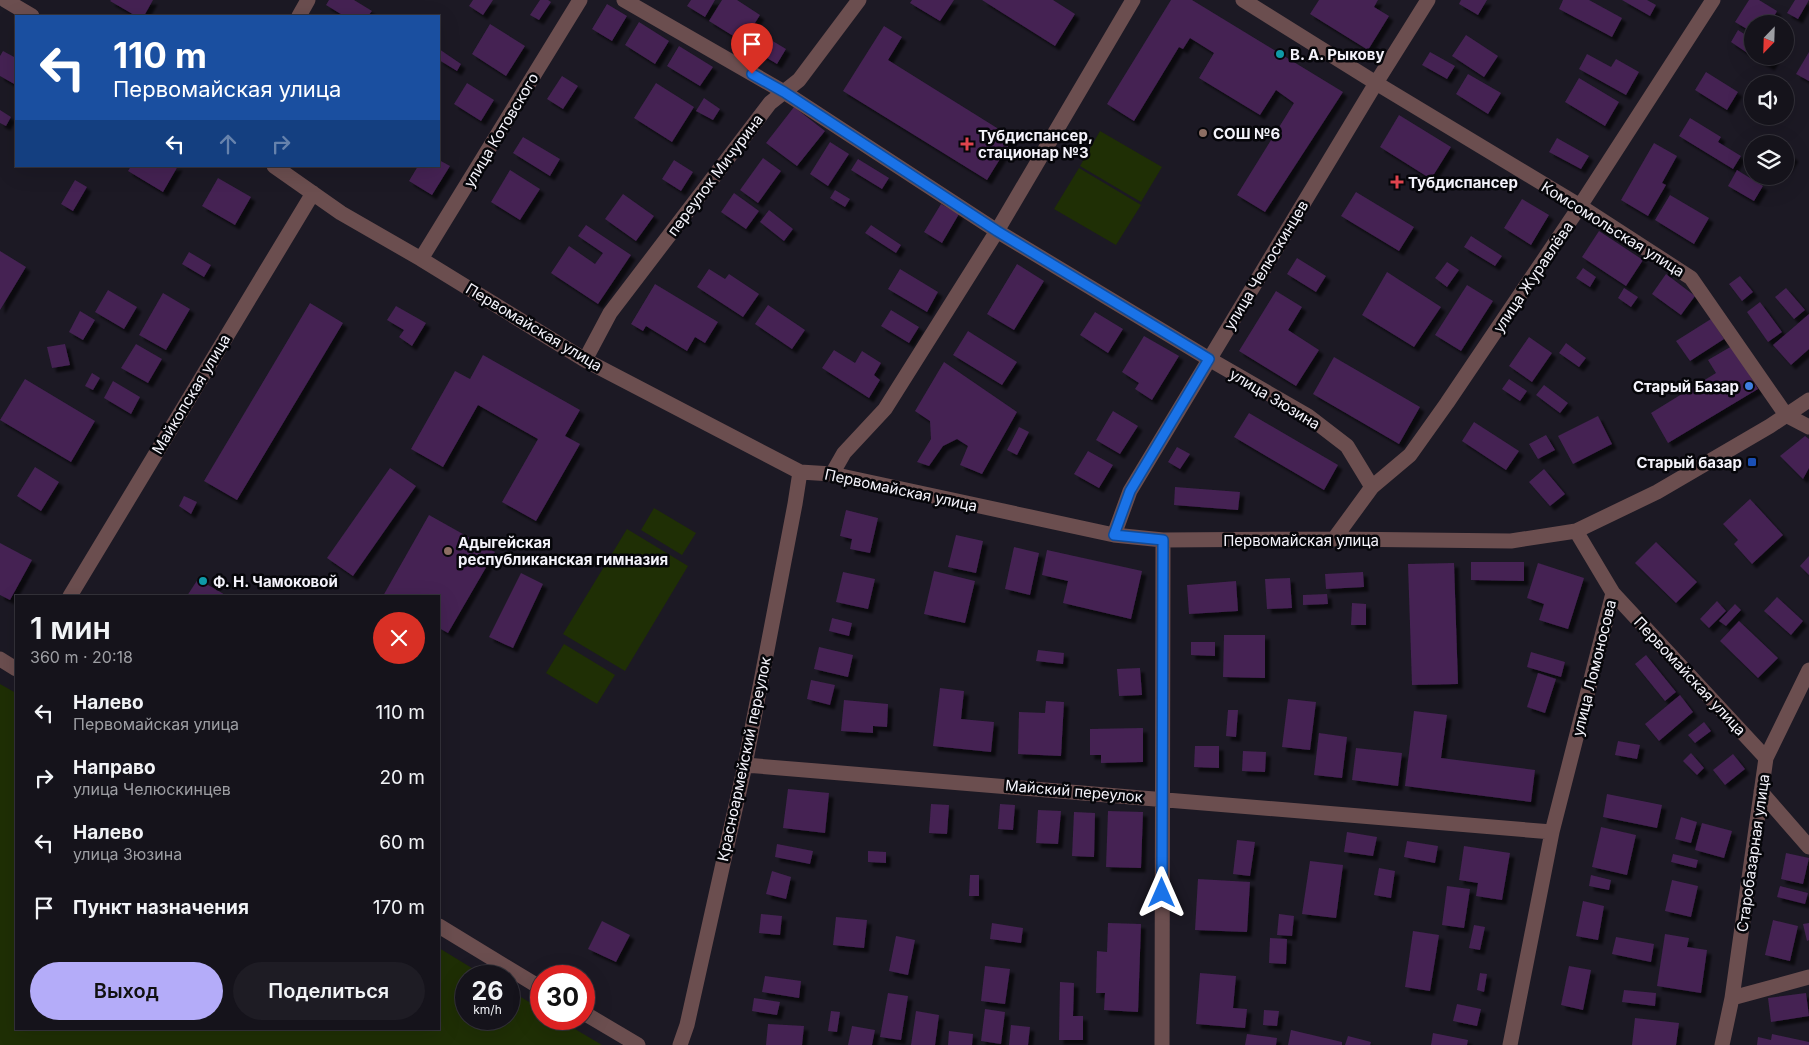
<!DOCTYPE html>
<html lang="ru">
<head>
<meta charset="utf-8">
<style>
	:root { --surface:#15131b; --page:#1e1c24; --text:#f1f3f6; --muted:#9d9ea3; --line:#34323a; --accent:#b4acf9 }
	body { margin:0; font-family:Inter,sans-serif; background:var(--page); color:var(--text); height:100vh; display:flex; flex-direction:column; font-size:19px; white-space:nowrap }
	* { box-sizing:border-box; margin:0 }
	p { font-size:16px; color:var(--muted) }
	.icon { flex:none; width:28px; height:28px; fill:none; stroke:currentColor; stroke-width:2; stroke-linecap:round; stroke-linejoin:round }
	.map { position:relative; flex:1; overflow:hidden }
	.drawer { position:absolute; left:15px; top:595px; width:425px; height:435px; display:flex; flex-direction:column; background:var(--surface); border-radius:0px; box-shadow:0 5px 20px #0002,0 0 0 1px var(--line) }
	.drawer>* { flex:none }
	.hud { position:absolute; left:15px; top:15px; width:425px; height:152px; border-radius:0px; box-shadow:0 5px 20px #0002,0 0 0 1px var(--line); background:#1a4fa0; color:#fff; overflow:hidden }
	.needle { width:32px; rotate:203deg }
	.fabs { position:absolute; left:1744px; top:15px; display:grid; gap:10px }
	.fabs a { display:grid; place-items:center; width:50px; height:50px; border-radius:50%; background:var(--surface); box-shadow:0 5px 20px #0002,0 0 0 1px var(--line); font-size:25px }
	.speed { position:absolute; left:455px; top:965px; display:flex; gap:10px; font-size:25px; font-weight:700; text-align:center }
	.speed>* { display:grid; place-content:center; width:65px; height:65px; border-radius:50%; background:var(--surface); box-shadow:0 5px 20px #0002,0 0 0 1px var(--line); line-height:1 }
	.speed small { font-size:12px; font-weight:400 }
	.speed .limit { border:8px solid #d22; background:#fff; color:#111 }
	.pin { position:absolute; display:grid; place-items:center; width:42px; height:42px; color:#fff; margin:-51px -21px; border-radius:50% 50% 50% 0; rotate:-45deg; box-shadow:0 0 5px #0007 }
	.pin .icon { rotate:45deg }
	.me { position:absolute; width:55px; margin:-28px; rotate:0deg; stroke-linejoin:round; filter:drop-shadow(0 0 4px #0008) }
	.turn { display:flex; align-items:center; gap:18px; height:105px; padding:0 15px; font-size:22px }
	.turn .icon { width:65px; height:65px; stroke-width:2.5 }
	.turn b { display:block; font-size:35px; line-height:42px }
	.lanes { display:flex; align-items:center; height:48px; padding:0 15px; background:#0003; justify-content:center; gap:25px; direction:ltr }
	.lanes .off { opacity:.35 }
	.round { display:grid; place-items:center; flex:none; width:52px; height:52px; border-radius:26px; background:var(--page) }
	.head { display:flex; align-items:center; justify-content:space-between; height:85px; padding:0 15px }
	h1 { font-size:30px; font-weight:600; line-height:38px }
	.button { display:flex; gap:10px; margin-top:auto; padding:10px 15px }
	.button a { flex:1; height:58px; border-radius:30px; background:var(--accent); color:#111; font-size:20px; font-weight:600; line-height:58px; text-align:center }
	.button a+a { background:var(--page); color:var(--text) }
	ul { padding:0; list-style:none }
	li { display:flex; align-items:center; gap:15px; height:65px; padding:0 15px }
	li div { flex:1 }
	li b { display:block; font-size:19px }
	li em { font-style:normal }
	.map>svg:first-child { display:block }
	.green { fill:#1f2f05 }
	.building { fill:#442252; filter:url(#shadow) }
	.lines { fill:none; stroke-linecap:round; stroke-linejoin:round }
	.minor { stroke:#6b4e4f; stroke-width:15 }
	.route-casing { stroke:#114b97; stroke-width:12 }
	.route { stroke:#1a73e8; stroke-width:9 }
	.culture-dot { fill:#0f9aa8; stroke:#06060a; stroke-width:2 }
	.education-dot { fill:#8d6e63; stroke:#06060a; stroke-width:2 }
	.health-dot { fill:#e0444e; stroke:#06060a; stroke-width:2 }
	.shop-dot { fill:#3f7fe0; stroke:#06060a; stroke-width:2 }
	.transit-dot { fill:#1a4fb4; stroke:#06060a; stroke-width:2 }
	.labels { text-anchor:middle; dominant-baseline:central; stroke-width:5; stroke-linejoin:round; paint-order:stroke }
	.poi-label { font-size:15px; font-weight:bold; fill:#f4f3fb; stroke:#06060a; text-anchor:start }
	.street-label { font-size:15px; fill:#f4f3fb; stroke:#06060a }
</style>
</head>
<body>
<div class="map">
<svg width="1809" height="1045" viewBox="0 0 1809 1045">
	<defs>
		<filter id="shadow"><feDropShadow dx="4.5" dy="4.5" stdDeviation="1" flood-color="#0009"/></filter>
	</defs>
	<rect width="100%" height="100%" fill="#1c1924"/>
	<path class="green" d="M1100,131L1162,167L1141,202L1080,166Z
		M1079,168L1141,205L1116,245L1054,209Z
		M654,508L696,533L682,555L641,530Z
		M627,529L688,566L625,671L563,634Z
		M564,644L615,675L597,704L546,673Z
		M0,684L16,693V1029H439V948L485,976H466V1019H509V990L541,1009V1019H558L602,1045H0Z"/>
	<path class="building" d="M111,0H153L144,16H136L110,1Z
		M329,0H354L372,11L368,16H344L326,5Z
		M473,0H493L483,15L469,6Z
		M540,0H548L551,2L539,20L530,15Z
		M691,0H715L705,17L687,6Z
		M722,0H737L760,15L743,42L709,21Z
		M912,0H954L940,21L910,3Z
		M982,0H1053L1075,14L1055,46Z
		M1171,0H1192L1343,92L1265,212L1237,195L1294,103L1276,90L1260,115L1199,78L1214,53L1190,38L1183,49L1179,47L1134,121L1107,104Z
		M1319,0H1378L1374,7L1389,16L1368,50L1310,14Z
		M1461,0H1487L1478,15L1459,4Z
		M1563,0H1589L1622,18L1612,37L1559,9Z
		M1622,0H1647L1656,5L1650,16Z
		M1749,0H1759L1777,11L1770,24H1752V32L1735,22Z
		M1795,0H1809L1798,19L1787,13Z
		M607,4L627,16L612,41L592,29Z
		M639,22L669,41L655,64L625,45Z
		M490,24L525,46L506,76L472,54Z
		M884,26L902,37L888,60L1013,138L987,180L843,91Z
		M1738,30L1752,39V56L1731,42Z
		M1466,35L1498,56L1484,77L1452,56Z
		M766,37L786,49L777,64L757,52Z
		M679,46L713,67L700,86L667,66Z
		M439,49L461,64L457,71L439,60Z
		M3,51L16,58V85L0,76V56Z
		M1430,52L1455,66L1447,79L1422,65Z
		M1809,52V81L1796,74Z
		M1587,54L1611,67L1616,59L1639,72L1626,95L1579,69Z
		M1753,56H1776L1770,66Z
		M1706,72L1738,92L1727,110L1695,90Z
		M1468,74L1501,93L1488,114L1456,94Z
		M562,76L578,86L563,109L547,99Z
		M1579,78L1619,102L1605,126L1565,102Z
		M467,83L494,100L481,121L454,104Z
		M656,83L694,107L672,142L634,118Z
		M704,98L720,109L713,120L696,111Z
		M794,107L825,131L797,166L766,143Z
		M0,110L11,117L6,126L0,123Z
		M1399,115L1451,147L1431,179L1380,147Z
		M1690,118L1721,137L1718,142L1741,156L1733,169L1679,136Z
		M1763,136L1775,144H1758Z
		M523,137L560,159L550,176L513,153Z
		M1557,138L1589,156L1581,169L1549,152Z
		M830,142L849,154L828,186L810,174Z
		M1654,143L1677,156L1662,183L1666,185L1648,216L1621,200Z
		M1785,150L1794,157L1785,171Z
		M763,158L781,171L758,203L740,190Z
		M858,159L889,178L882,189L851,170Z
		M439,160L450,166L432,195L409,181L418,166H439Z
		M674,160L693,172L681,191L662,179Z
		M131,166H178L163,192L128,171Z
		M510,170L540,189L520,220L491,202Z
		M1737,170L1763,186L1754,201L1728,186Z
		M218,178L251,197L235,225L202,206Z
		M75,180L87,187L73,211L61,204Z
		M835,190L850,199L845,207L830,198Z
		M1356,192L1414,227L1399,251L1341,216Z
		M734,193L759,211L746,229L721,212Z
		M623,194L654,216L636,241L605,219Z
		M1670,195L1709,218L1694,244L1655,220Z
		M1522,199L1549,215L1531,245L1504,228Z
		M941,204L959,214L942,243L924,232Z
		M769,210L793,229L784,241L760,222Z
		M586,225L631,255L598,304L551,273L569,246L595,264L603,253L578,236Z
		M871,225L901,245L896,253L865,233Z
		M1599,231L1643,260L1626,286L1582,257Z
		M1471,236L1502,256L1495,266L1464,247Z
		M0,251L26,267L0,310Z
		M189,252L211,265L204,277L182,264Z
		M1297,258L1326,276L1316,292L1287,274Z
		M1447,262L1459,270L1447,287L1435,278Z
		M1017,264L1044,281L1014,330L987,314Z
		M1583,268L1596,277L1590,287L1576,278Z
		M709,269L725,279L729,274L759,294L743,317L697,287Z
		M900,269L938,292L927,312L888,289Z
		M1387,272L1441,307L1414,347L1362,315Z
		M1666,274L1695,296L1681,315L1652,294Z
		M1740,276L1753,292L1742,301L1729,284Z
		M655,284L718,322L705,343L695,337L687,351L646,326L643,331L631,324Z
		M1467,285L1493,301L1461,351L1435,335Z
		M1624,288L1638,297L1631,307L1618,298Z
		M1786,288L1805,310L1794,319L1775,297Z
		M108,290L137,307L124,329L95,312Z
		M1276,291L1302,307L1288,330L1319,350L1296,386L1239,351Z
		M163,293L190,309L166,350L139,335Z
		M1760,302L1782,332L1768,342L1747,312Z
		M310,303L343,323L237,500L204,481Z
		M768,305L805,330L792,349L755,324Z
		M396,306L426,323L412,346L399,337L404,330L387,320Z
		M891,310L919,327L909,343L881,326Z
		M80,311L95,320L83,340L69,332Z
		M1095,312L1123,329L1108,353L1080,335Z
		M1809,314V349L1791,365L1773,345Z
		M1711,319L1724,339L1690,361L1676,341Z
		M968,331L1017,362L1002,385L953,355Z
		M1144,336L1179,356L1152,400L1135,389L1139,383L1122,372Z
		M1529,337L1552,353L1532,382L1509,366Z
		M1566,343L1586,358L1579,367L1559,353Z
		M65,344L70,365L52,368L47,347Z
		M136,344L162,359L148,383L121,368Z
		M1732,346L1758,389L1668,443L1651,413L1716,373L1708,360Z
		M834,350L855,363L862,351L881,363L874,375L880,380L869,398L822,368Z
		M483,355L580,410L565,436L580,444L536,521L502,502L538,439L478,405L443,467L411,449L455,371L470,379Z
		M1334,357L1420,407L1399,444L1313,394Z
		M944,362L1017,412L982,474L960,465L968,446L957,439L943,446L929,466L917,462L931,439L930,421L915,411Z
		M92,373L100,378L93,390L85,386Z
		M25,379L95,421L71,462L0,420Z
		M1509,379L1527,391L1520,401L1502,389Z
		M113,381L140,397L131,414L104,398Z
		M1544,385L1568,403L1560,413L1536,395Z
		M1113,411L1138,426L1120,454L1096,440Z
		M1249,413L1338,465L1324,490L1234,437Z
		M1598,416L1612,444L1573,464L1558,436Z
		M1474,422L1519,451L1506,470L1462,441Z
		M1019,427L1029,432L1017,455L1007,450Z
		M1546,435L1555,450L1538,459L1529,444Z
		M1805,436L1809,439V468L1803,479L1780,456Z
		M1177,447L1190,454L1180,469L1168,462Z
		M1088,451L1113,465L1099,488L1074,474Z
		M35,467L59,482L41,511L17,496Z
		M390,468L416,486L353,576L327,558Z
		M1544,469L1565,494L1550,506L1529,482Z
		M1175,487L1240,492L1238,510L1174,505Z
		M184,496L197,502L191,514L179,506Z
		M1750,499L1783,535L1752,564L1734,544L1738,540L1723,524Z
		M846,510L878,518L870,553L850,549L852,539L840,536Z
		M429,515L495,552L448,633L439,628V596H383Z
		M956,535L983,541L976,573L948,567Z
		M1656,542L1697,582L1676,603L1635,563Z
		M0,543L32,560L10,600L0,595Z
		M1014,547L1039,553L1030,595L1005,589Z
		M1047,550L1142,571L1131,619L1063,603L1068,581L1042,575Z
		M1809,556V575L1800,566Z
		M1471,562H1524V581L1471,580Z
		M1454,563L1458,684L1412,685L1408,564Z
		M1538,563L1584,578L1568,629L1539,620L1544,604L1527,598Z
		M934,571L975,581L965,623L924,614Z
		M843,572L875,579L868,609L836,602Z
		M1363,572L1364,587L1326,589L1325,574Z
		M521,573L543,584L513,648L489,637Z
		M1290,578L1292,608L1267,609L1265,579Z
		M198,579L227,596H187Z
		M1236,581L1238,611L1189,614L1187,585Z
		M1327,594L1328,604L1303,605V595Z
		M1777,597L1803,621L1791,635L1764,611Z
		M1717,601L1726,611L1709,628L1700,619Z
		M1352,603L1366,604V625H1351Z
		M1735,604L1741,610L1726,626L1719,621Z
		M832,618L852,623L849,636L829,631Z
		M1739,621L1778,658L1758,678L1720,641Z
		M1224,635H1265V678L1223,677Z
		M1191,642H1215V656L1191,655Z
		M819,647L853,655L848,677L814,669Z
		M1038,650L1064,653L1063,664L1036,661Z
		M1531,652L1565,662L1561,677L1527,667Z
		M1646,655L1676,692L1665,701L1635,664Z
		M1140,668L1142,695L1119,696L1117,669Z
		M1538,673L1556,679L1545,713L1527,707Z
		M811,680L835,685L830,705L807,699Z
		M940,688L964,691L961,719L994,722L991,752L933,746Z
		M1680,695L1693,712L1659,741L1645,724Z
		M1288,699L1316,702L1310,750L1282,747Z
		M844,700L888,704L887,727L873,726V733L841,731Z
		M1046,701L1064,702L1061,756L1018,754L1019,712L1045,713Z
		M1228,710H1238L1236,737L1226,736Z
		M1414,711L1447,715L1441,758L1535,770L1531,802L1405,786Z
		M1704,722L1711,731L1695,743L1688,735Z
		M1143,728V762L1101,763V755H1090V729Z
		M1319,733L1347,737L1342,778L1314,775Z
		M1618,741L1640,745L1637,759L1615,755Z
		M1195,746H1219V768L1194,767Z
		M1356,748L1402,753L1398,786L1352,780Z
		M1243,751L1266,752L1265,772L1242,771Z
		M1691,753L1704,768L1697,775L1683,761Z
		M1733,754L1745,769L1725,785L1713,770Z
		M788,789L829,793L825,833L783,828Z
		M1607,794L1662,805L1657,828L1603,817Z
		M931,804L949,805L947,834L929,833Z
		M1000,804L1015,805L1013,830L998,829Z
		M1038,810L1061,811L1058,844L1036,843Z
		M1108,811L1143,812L1141,868L1106,867Z
		M1074,812L1095,813L1094,857L1072,856Z
		M1681,817L1697,822L1691,843L1675,839Z
		M1702,823L1732,831L1724,858L1695,850Z
		M1601,827L1636,835L1627,875L1592,867Z
		M1347,832L1377,837L1373,856L1344,852Z
		M1237,840L1255,842L1250,876L1233,874Z
		M1407,841L1438,846L1435,863L1404,857Z
		M777,844L813,851L810,864L775,857Z
		M1464,846L1510,853L1502,900L1476,896L1478,883L1459,880Z
		M868,851L886,852V863L868,862Z
		M1786,853L1809,858L1803,884L1781,879Z
		M1673,854L1698,860L1696,868L1671,862Z
		M1310,861L1343,865L1336,918L1302,914Z
		M1379,868L1395,871L1391,898L1374,895Z
		M772,871L791,877L786,899L766,894Z
		M970,875H979V896H969Z
		M1591,875L1611,880L1609,890L1589,886Z
		M1198,879L1250,882L1247,932L1195,930Z
		M1672,880L1698,886L1691,917L1665,911Z
		M1447,886L1470,889L1464,928L1442,925Z
		M1780,886L1808,893L1805,904L1777,897Z
		M1583,901L1604,906L1598,940L1576,936Z
		M761,914L782,916L780,935L759,933Z
		M1279,914L1294,916L1292,936L1277,935Z
		M836,917L867,920L864,948L833,945Z
		M1773,920L1798,926L1790,961L1765,955Z
		M602,921L630,935L616,962L588,949Z
		M992,923L1023,928L1021,943L990,939Z
		M1108,923L1141,924L1138,1012L1104,1010L1105,993H1096L1097,951L1107,952Z
		M1809,923V940L1807,941L1803,924Z
		M1474,925L1485,927L1480,950L1469,948Z
		M1413,931L1439,935L1430,991L1405,987Z
		M1665,934L1689,938L1687,947L1707,950L1701,993L1657,986Z
		M896,936L915,940L908,975L889,971Z
		M1616,937L1654,944L1651,962L1612,954Z
		M1270,938L1287,939L1286,964L1269,963Z
		M985,966L1010,969L1005,1004L981,1001Z
		M1569,966L1591,970L1583,1010L1561,1005Z
		M1200,973L1236,976L1233,1008L1247,1009L1245,1028L1196,1024Z
		M1480,973L1487,974L1484,992L1477,990Z
		M765,976L801,981L799,998L762,992Z
		M1060,982L1074,983L1073,1016H1083V1040H1059Z
		M1624,990L1656,993L1655,1006L1622,1002Z
		M888,993L908,996L901,1040L880,1037Z
		M1806,993L1809,1016L1771,1022L1768,998Z
		M754,998L780,1002L777,1015L752,1011Z
		M1457,1004L1481,1009L1477,1026L1453,1021Z
		M985,1009L1005,1012L1001,1044L981,1041Z
		M1264,1010L1279,1011L1277,1026L1263,1025Z
		M831,1011L840,1012L837,1032L828,1031Z
		M916,1011L939,1015L935,1045H911Z
		M1635,1018L1679,1023L1676,1045H1632Z
		M768,1024L804,1026L802,1045H766Z
		M1011,1025L1030,1027L1028,1045H1009Z
		M852,1026L875,1030L872,1045H848Z
		M1291,1030L1342,1042V1045H1288Z
		M949,1031L973,1034L972,1045H948Z
		M1433,1033L1468,1040L1467,1045H1431Z
		M1247,1034L1277,1038L1276,1045H1245Z
		M1772,1034L1809,1042V1045H1757L1758,1037L1771,1040Z
		M1348,1036L1371,1042L1370,1045H1345Z"/>
	<g class="lines">
		<path class="minor" d="M5,0L32,16
			M624,0L784,92L997,231L1209,359L1308,416L1347,446L1372,487
			M1243,0L1376,83L1580,206L1691,278L1786,415L1809,427
			M299,16L308,0
			M274,166L341,213L421,259L585,360L800,472L832,474L1114,535L1163,540L1334,539L1511,541L1576,531L1657,492L1770,426L1809,400
			M421,259L580,0
			M585,360L610,313L770,103L799,80L859,0
			M832,474L844,453L885,409L997,231L1133,0
			M1114,535L1130,491L1376,83L1428,0
			M1334,539L1372,487L1410,455L1447,403L1580,206L1713,0
			M1613,593L1766,758
			M70,596L313,193
			M0,659L16,669
			M745,765L1552,832
			M1761,792L1809,847
			M439,926L541,988
			M1732,998L1809,977
			M584,1013L638,1045
			M680,1045L687,1025L745,765L795,504L800,472
			M1162,1045L1163,540
			M1510,1045L1552,832L1613,593L1576,531
			M1722,1045L1732,998L1766,758L1809,670"/>
	</g>
	<g class="lines">
		<defs>
			<path id="route" d="M752,74L784,92L997,231L1209,359L1130,491L1114,535L1163,540L1162,893"/>
		</defs>
		<use href="#route" class="route-casing"/>
		<use href="#route" class="route"/>
	</g>
	<g class="culture-dot">
		<circle cx="1280" cy="54" r="5"/>
		<circle cx="203" cy="581" r="5"/>
	</g>
	<g class="education-dot">
		<circle cx="1203" cy="133" r="5"/>
		<circle cx="448" cy="551" r="5"/>
	</g>
	<g class="health-dot">
		<path d="M964.5 136.5h5v5h5v5h-5v5h-5v-5h-5v-5h5z"/>
		<path d="M1394.5 174.5h5v5h5v5h-5v5h-5v-5h-5v-5h5z"/>
	</g>
	<circle class="shop-dot" cx="1749" cy="386" r="5"/>
	<rect class="transit-dot" x="1747" y="457" width="10" height="10" rx="2.5"/>
	<g class="labels">
		<g class="poi-label">
			<text x="1290" y="54">В. А. Рыкову</text>
			<text x="1213" y="133">СОШ №6</text>
			<text x="978" y="135">Тубдиспансер,<tspan x="978" dy="17">стационар №3</tspan></text>
			<text x="1408" y="182">Тубдиспансер</text>
			<text x="1739" y="386" text-anchor="end">Старый Базар</text>
			<text x="1742" y="462" text-anchor="end">Старый базар</text>
			<text x="458" y="542">Адыгейская<tspan x="458" dy="17">республиканская гимназия</tspan></text>
			<text x="213" y="581">Ф. Н. Чамоковой</text>
		</g>
		<g class="street-label">
			<text transform="translate(501 130) rotate(-59)">улица Котовского</text>
			<text transform="translate(715 175) rotate(-53)">переулок Мичурина</text>
			<text transform="translate(1613 229) rotate(32)">Комсомольская улица</text>
			<text transform="translate(1266 265) rotate(-59)">улица Челюскинцев</text>
			<text transform="translate(1533 277) rotate(-56)">улица Журавлёва</text>
			<text transform="translate(534 327) rotate(31)">Первомайская улица</text>
			<text transform="translate(191 394) rotate(-59)">Майкопская улица</text>
			<text transform="translate(1275 399) rotate(31)">улица Зюзина</text>
			<text transform="translate(901 490) rotate(12)">Первомайская улица</text>
			<text x="1301" y="540">Первомайская улица</text>
			<text transform="translate(1594 668) rotate(-76)">улица Ломоносова</text>
			<text transform="translate(1690 676) rotate(47)">Первомайская улица</text>
			<text transform="translate(744 759) rotate(-78)">Красноармейский переулок</text>
			<text transform="translate(1074 791) rotate(5)">Майский переулок</text>
			<text transform="translate(1753 853) rotate(-82)">Старобазарная улица</text>
		</g>
	</g>
</svg>
<div class="fabs">
<a><svg class="needle" viewBox="-14 -14 28 28"><path d="M0-13l5 13h-10z" fill="#e53935"/><path d="M0 13l5-13h-10z" fill="#9d9ea3"/></svg></a>
<a><svg class="icon" aria-label="sound" viewBox="0 0 24 24"><path d="M4 9h4l5-4v14l-5-4H4zM17 9q2 3 0 6"/></svg></a>
<a><svg class="icon" aria-label="layers" viewBox="0 0 24 24"><path d="M12 4l9 5-9 5-9-5zM3 14l9 5 9-5"/></svg></a>
</div>
<div class="speed"><div>26<small>km/h</small></div><div class="limit">30</div></div>
<div class="pin" style="left:752px;top:74px;background:#d93025"><svg class="icon" aria-label="arrive" viewBox="0 0 24 24"><path d="M6 21V4h12l-3 4 3 4H6"/></svg></div>
<svg class="me" style="left:1162px;top:893px" viewBox="-20 -20 40 40"><path d="M0-17L14 15 0 8-14 15z" fill="#1a73e8" stroke="#fff" stroke-width="4"/></svg>
<div class="hud">
<div class="turn"><svg class="icon" aria-label="left" viewBox="0 0 24 24"><path d="M17 20v-9H6M10 6l-5 5 5 5"/></svg><div><b>110 m</b>Первомайская улица</div></div>
<div class="lanes"><svg class="icon" aria-label="left" viewBox="0 0 24 24"><path d="M17 20v-9H6M10 6l-5 5 5 5"/></svg><svg class="icon off" aria-label="ahead" viewBox="0 0 24 24"><path d="M12 20V5M6 11l6-6 6 6"/></svg><svg class="icon off" aria-label="right" viewBox="0 0 24 24"><path d="M7 20v-9h11M14 6l5 5-5 5"/></svg></div>
</div>
<section class="drawer">
<div class="head"><div><h1>1 мин</h1><p>360 m · 20:18</p></div><a class="round" style="background:#d93025;color:#fff"><svg class="icon" aria-label="close" viewBox="0 0 24 24"><path d="M6 6l12 12M18 6L6 18"/></svg></a></div>
<ul>
<li><svg class="icon" aria-label="left" viewBox="0 0 24 24"><path d="M17 20v-9H6M10 6l-5 5 5 5"/></svg><div><b>Налево</b><p>Первомайская улица</p></div><em>110 m</em></li>
<li><svg class="icon" aria-label="right" viewBox="0 0 24 24"><path d="M7 20v-9h11M14 6l5 5-5 5"/></svg><div><b>Направо</b><p>улица Челюскинцев</p></div><em>20 m</em></li>
<li><svg class="icon" aria-label="left" viewBox="0 0 24 24"><path d="M17 20v-9H6M10 6l-5 5 5 5"/></svg><div><b>Налево</b><p>улица Зюзина</p></div><em>60 m</em></li>
<li><svg class="icon" aria-label="arrive" viewBox="0 0 24 24"><path d="M6 21V4h12l-3 4 3 4H6"/></svg><div><b>Пункт назначения</b></div><em>170 m</em></li>
</ul>
<div class="button"><a>Выход</a><a>Поделиться</a></div>
</section>
</div>
</body>
</html>
